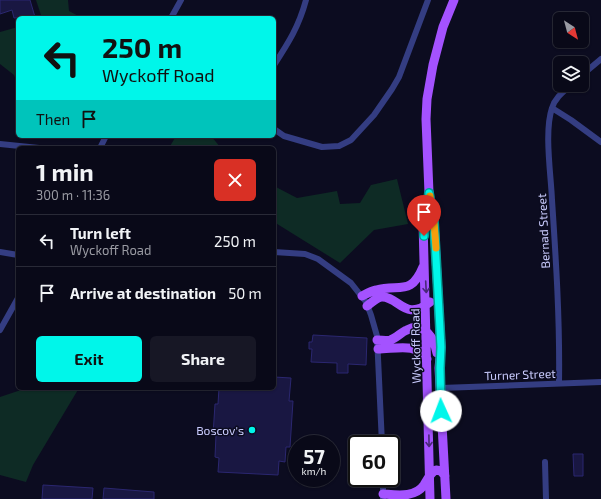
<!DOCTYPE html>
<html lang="en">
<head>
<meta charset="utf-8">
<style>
	:root { --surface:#090918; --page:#171725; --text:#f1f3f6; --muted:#999aa2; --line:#292a37; --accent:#00f6ea }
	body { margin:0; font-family:"Exo 2",sans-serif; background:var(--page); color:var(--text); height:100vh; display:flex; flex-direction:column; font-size:15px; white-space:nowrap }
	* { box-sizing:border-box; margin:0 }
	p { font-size:13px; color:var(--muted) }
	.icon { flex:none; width:22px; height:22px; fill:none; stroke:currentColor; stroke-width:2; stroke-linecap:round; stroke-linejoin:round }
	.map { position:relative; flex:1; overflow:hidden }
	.details { position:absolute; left:16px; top:146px; width:260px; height:244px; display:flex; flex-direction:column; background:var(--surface); border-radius:6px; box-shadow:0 1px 3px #0004,0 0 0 1px var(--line) }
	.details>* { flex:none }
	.banner { position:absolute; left:16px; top:16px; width:260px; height:122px; border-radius:6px; box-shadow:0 1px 3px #0004,0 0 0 1px var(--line); background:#00f6ea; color:#111; overflow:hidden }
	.needle { width:26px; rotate:144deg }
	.buttons { position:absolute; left:553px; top:12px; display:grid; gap:8px }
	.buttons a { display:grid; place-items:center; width:36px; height:36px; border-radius:6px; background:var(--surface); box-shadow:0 1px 3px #0004,0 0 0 1px var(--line); font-size:20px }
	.speed { position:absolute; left:288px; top:435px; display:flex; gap:8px; font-size:20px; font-weight:700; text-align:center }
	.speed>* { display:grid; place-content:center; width:52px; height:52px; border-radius:50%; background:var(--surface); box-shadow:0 1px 3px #0004,0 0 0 1px var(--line); line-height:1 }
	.speed small { font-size:10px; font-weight:400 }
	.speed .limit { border:2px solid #111; border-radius:6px; background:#fff; color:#111 }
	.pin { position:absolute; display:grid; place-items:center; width:34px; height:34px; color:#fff; margin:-41px -17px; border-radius:50% 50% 50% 0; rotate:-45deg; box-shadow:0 0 4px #0007 }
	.pin .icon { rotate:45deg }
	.me { position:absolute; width:44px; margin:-22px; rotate:358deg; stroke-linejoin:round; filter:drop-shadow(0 0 3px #0008) }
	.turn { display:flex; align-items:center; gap:14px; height:84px; padding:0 20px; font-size:18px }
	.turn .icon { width:52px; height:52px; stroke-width:2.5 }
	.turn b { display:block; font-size:28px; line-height:34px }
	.then { display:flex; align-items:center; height:38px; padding:0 20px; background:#0003; gap:8px; font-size:15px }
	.round { display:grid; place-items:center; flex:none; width:42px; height:42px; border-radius:6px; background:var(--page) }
	.head { display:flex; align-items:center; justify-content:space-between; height:68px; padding:0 20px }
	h1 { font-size:24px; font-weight:700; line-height:30px }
	.primary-button { display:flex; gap:8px; margin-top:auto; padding:8px 20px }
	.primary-button a { flex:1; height:46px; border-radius:6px; background:var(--accent); color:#111; font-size:16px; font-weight:700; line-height:46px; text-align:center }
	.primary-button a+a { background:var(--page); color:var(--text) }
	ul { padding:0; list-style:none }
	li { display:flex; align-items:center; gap:12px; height:52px; padding:0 20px; border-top:1px solid var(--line) }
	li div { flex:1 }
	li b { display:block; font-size:15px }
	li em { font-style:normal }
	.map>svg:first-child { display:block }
	.green { fill:#0e2b25 }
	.building { fill:#191742; stroke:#2b2770 }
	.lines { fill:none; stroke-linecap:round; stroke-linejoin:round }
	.street { stroke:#343d82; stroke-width:6 }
	.primary { stroke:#a452ff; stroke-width:9 }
	.oneway { stroke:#492879 }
	.route-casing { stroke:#00a098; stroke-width:10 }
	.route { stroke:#00f6ea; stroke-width:7 }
	.slow { stroke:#f59e0b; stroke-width:7 }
	.poi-dot { fill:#00f6ea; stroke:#0c0c20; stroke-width:1.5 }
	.labels { text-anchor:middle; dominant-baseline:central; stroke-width:3; stroke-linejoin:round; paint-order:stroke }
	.street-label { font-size:12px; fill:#cbcdff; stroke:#0c0c20 }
	.poi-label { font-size:12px; fill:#cbcdff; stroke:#0c0c20; text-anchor:end }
</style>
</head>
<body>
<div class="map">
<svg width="601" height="499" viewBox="0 0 601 499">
	<rect width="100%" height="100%" fill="#0c0c20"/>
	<path class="green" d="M36,0H68L69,11L82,18H42Z
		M18,27V85L14,75L0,64V32Z
		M176,136H211L221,148H169Z
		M397,179L408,224L374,230L340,263L274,222V186L297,198L337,191L340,204L360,203L371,185Z
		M27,388H79L33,465L26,482L0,475V397Z"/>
	<path class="building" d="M0,0H30L35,17L14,18L12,10L0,14Z
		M313,335L367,338L366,365L348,364V373H337V363L311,362L312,349H309V342H312Z
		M274,377L291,378L289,401H293L290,447H286L285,462L279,461L278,475L218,472L219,458L215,457L216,435H213L215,404H218L219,388H274Z
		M573,454H583V476H574Z
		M43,485L93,488L92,499H42Z
		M104,488L154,492V499H103Z"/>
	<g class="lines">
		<path class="street" d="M171,18L181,0
			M274,65C289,42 299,26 306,0
			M582,75L601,59
			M552,108L571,120L601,142
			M274,129L284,136L322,147L339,146L351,140L374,115L392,89L399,77L428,0
			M0,144L39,148
			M100,148L106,136
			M0,252L18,255
			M274,252L305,254L318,259L351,283L366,302L371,315L377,336L382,444
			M0,330L18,298
			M559,383C560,322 556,260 552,200C551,174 544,132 552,108C555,98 563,92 571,85
			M441,388L601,382
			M545,462L546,499
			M383,499V478"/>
		<path class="primary" d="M428,198L423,222L430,499
			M362,296C366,294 371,291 376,290C400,284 411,296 423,267
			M367,306C371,303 376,298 381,297C398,295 405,323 430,302
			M377,340C382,340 386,341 390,340C397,338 401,332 407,330C424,321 434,338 437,353
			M378,349C395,349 417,342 427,359
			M383,494C397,495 415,498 424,485C427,480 430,473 436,470L441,471L445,476
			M446,499L439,368L441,347L434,222L429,193L426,119L427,99L433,65L443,27L454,0"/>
	</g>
	<defs><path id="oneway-shaft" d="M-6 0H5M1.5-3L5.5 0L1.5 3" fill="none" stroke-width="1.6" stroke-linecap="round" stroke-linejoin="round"/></defs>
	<g class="oneway">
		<use href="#oneway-shaft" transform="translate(426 287) rotate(87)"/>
		<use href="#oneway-shaft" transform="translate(429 441) rotate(89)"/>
	</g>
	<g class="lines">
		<defs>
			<path id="route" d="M424,236V222L429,193L434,222L441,347L440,368L441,411"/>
		</defs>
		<use href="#route" class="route-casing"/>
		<use href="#route" class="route"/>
		<path class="slow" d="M430,196L434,222L436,248"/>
	</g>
	<circle class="poi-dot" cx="252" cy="430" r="4"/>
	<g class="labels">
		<g class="street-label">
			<text transform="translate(543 231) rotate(-93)">Bernad Street</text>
			<text transform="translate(415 346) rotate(-91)">Wyckoff Road</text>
			<text transform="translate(520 374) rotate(-2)">Turner Street</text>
		</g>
		<g class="poi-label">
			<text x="244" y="430">Boscov's</text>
		</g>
	</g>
</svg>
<div class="buttons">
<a><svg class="needle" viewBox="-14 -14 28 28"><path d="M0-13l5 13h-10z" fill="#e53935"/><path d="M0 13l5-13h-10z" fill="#999aa2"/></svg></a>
<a><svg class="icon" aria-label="layers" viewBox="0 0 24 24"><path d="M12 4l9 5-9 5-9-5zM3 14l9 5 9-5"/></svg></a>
</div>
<div class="speed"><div>57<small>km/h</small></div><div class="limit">60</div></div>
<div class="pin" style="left:424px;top:236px;background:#d93025"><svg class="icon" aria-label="arrive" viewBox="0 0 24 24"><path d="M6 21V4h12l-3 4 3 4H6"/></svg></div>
<svg class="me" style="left:441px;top:411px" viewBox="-20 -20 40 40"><circle r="19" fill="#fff"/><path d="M0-13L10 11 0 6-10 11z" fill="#00f6ea"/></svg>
<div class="banner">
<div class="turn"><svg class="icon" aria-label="left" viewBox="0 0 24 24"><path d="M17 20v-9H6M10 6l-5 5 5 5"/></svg><div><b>250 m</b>Wyckoff Road</div></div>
<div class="then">Then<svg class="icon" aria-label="arrive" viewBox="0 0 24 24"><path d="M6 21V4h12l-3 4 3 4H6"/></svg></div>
</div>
<section class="details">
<div class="head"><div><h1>1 min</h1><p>300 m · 11:36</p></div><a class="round" style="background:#d93025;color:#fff"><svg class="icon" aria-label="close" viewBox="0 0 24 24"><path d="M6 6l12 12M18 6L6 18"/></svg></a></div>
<ul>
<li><svg class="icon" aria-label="left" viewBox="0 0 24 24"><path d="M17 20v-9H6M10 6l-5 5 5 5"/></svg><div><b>Turn left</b><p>Wyckoff Road</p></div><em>250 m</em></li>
<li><svg class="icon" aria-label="arrive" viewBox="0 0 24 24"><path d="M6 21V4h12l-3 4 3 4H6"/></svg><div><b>Arrive at destination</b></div><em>50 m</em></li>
</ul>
<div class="primary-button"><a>Exit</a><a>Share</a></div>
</section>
</div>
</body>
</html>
